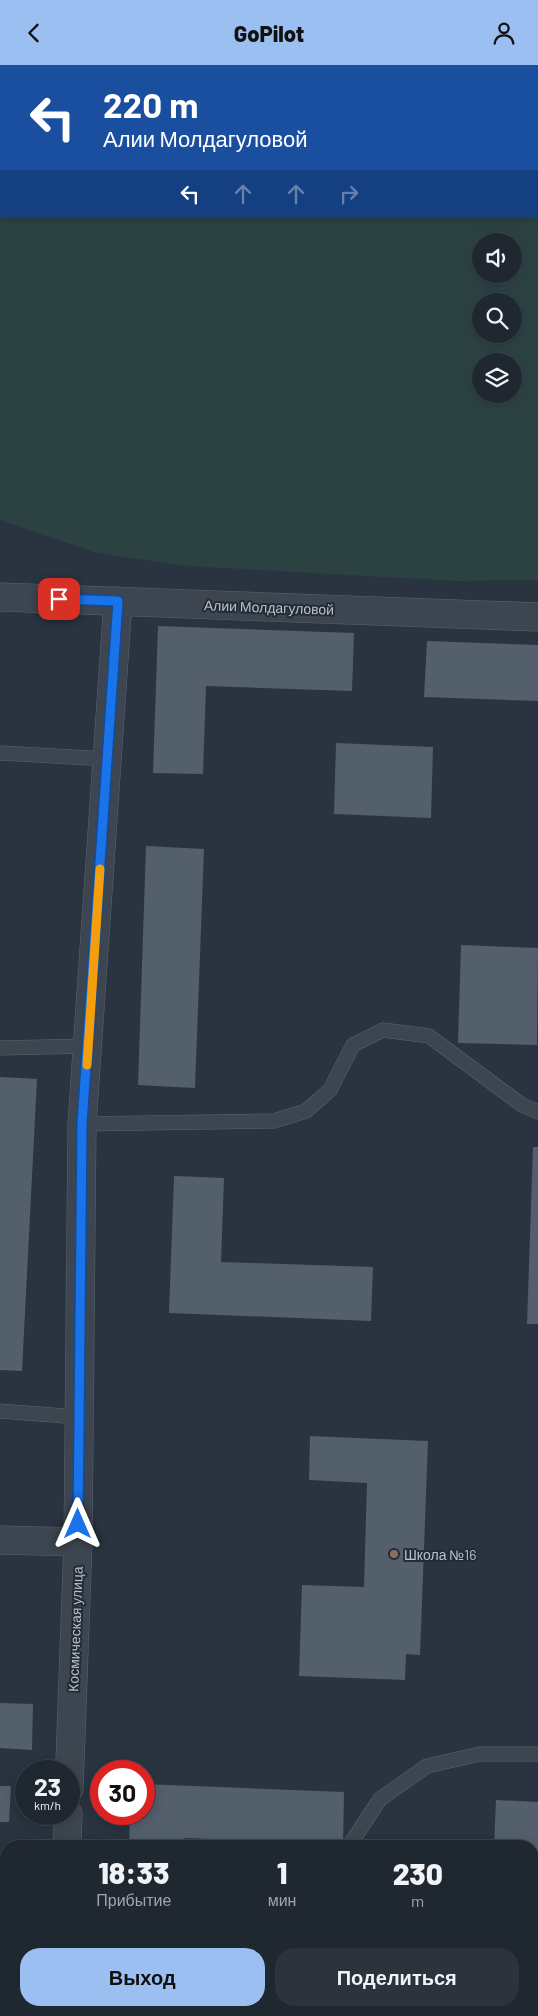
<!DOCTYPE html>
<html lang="ru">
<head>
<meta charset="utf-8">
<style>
	:root { --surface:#1f2730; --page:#2c333c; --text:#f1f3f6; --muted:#a1a5ab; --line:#3c444c; --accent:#9abff0 }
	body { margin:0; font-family:Barlow,sans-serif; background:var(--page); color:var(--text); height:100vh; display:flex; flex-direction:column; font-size:19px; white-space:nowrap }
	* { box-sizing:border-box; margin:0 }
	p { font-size:16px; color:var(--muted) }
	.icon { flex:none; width:28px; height:28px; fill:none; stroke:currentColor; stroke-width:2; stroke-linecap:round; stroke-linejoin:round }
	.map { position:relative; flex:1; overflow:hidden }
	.side { position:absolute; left:0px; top:1775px; width:539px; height:176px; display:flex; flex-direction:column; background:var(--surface); border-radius:20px 20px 0 0; box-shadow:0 2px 12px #0003,0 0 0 1px var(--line) }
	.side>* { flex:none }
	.top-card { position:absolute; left:0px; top:0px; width:539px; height:152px; box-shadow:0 2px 12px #0003,0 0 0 1px var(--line); background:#1a4fa0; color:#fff; overflow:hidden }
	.fabs { position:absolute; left:472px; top:168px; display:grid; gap:10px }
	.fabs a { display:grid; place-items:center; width:50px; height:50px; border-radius:50%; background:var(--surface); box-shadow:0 2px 12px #0003,0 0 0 1px var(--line); font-size:25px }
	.speed { position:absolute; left:15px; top:1695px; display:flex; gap:10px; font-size:25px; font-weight:700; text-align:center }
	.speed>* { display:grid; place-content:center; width:65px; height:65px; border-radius:50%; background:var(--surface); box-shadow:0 2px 12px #0003,0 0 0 1px var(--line); line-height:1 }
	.speed small { font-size:12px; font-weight:400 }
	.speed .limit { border:8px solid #d22; background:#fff; color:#111 }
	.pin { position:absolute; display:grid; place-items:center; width:42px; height:42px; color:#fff; margin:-21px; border-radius:10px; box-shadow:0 2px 8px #0006 }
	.me { position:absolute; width:55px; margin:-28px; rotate:0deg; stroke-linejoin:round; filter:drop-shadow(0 0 4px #0008) }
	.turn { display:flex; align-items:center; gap:18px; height:105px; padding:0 20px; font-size:22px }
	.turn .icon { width:65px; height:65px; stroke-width:2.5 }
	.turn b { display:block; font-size:35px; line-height:42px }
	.lanes { display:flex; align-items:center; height:48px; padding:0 20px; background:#0003; justify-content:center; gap:25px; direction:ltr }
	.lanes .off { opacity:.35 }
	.eta { display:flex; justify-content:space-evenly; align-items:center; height:85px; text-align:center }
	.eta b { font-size:30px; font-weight:800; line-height:35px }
	.cta { display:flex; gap:10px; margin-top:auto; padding:10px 20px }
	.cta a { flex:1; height:58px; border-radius:20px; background:var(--accent); color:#111; font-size:20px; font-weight:800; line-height:58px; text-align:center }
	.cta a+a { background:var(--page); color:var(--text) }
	header { display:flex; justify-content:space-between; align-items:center; height:65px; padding:0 20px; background:var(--accent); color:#111; font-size:22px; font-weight:800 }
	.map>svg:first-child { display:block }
	.green { fill:#2c4242; fill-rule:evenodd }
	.building { fill:#535f6b }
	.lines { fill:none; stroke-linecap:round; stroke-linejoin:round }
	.lane-casing { stroke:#5b646e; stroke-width:15 }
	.street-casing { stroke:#5b646e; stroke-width:29 }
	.lane { stroke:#3d4650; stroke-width:14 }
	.street { stroke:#3d4650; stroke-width:28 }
	.route-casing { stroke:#114b97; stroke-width:12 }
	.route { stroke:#1a73e8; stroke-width:9 }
	.slow { stroke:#f59e0b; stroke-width:9 }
	.education-dot { fill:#8d6e63; stroke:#222b36; stroke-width:2 }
	.labels { text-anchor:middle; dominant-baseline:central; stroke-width:4; stroke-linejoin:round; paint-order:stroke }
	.street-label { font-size:14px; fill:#bac1ca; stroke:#222b36 }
	.poi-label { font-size:14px; fill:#bac1ca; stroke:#222b36; text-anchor:start }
</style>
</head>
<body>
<header><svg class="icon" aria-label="back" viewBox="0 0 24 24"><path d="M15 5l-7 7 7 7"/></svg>GoPilot<svg class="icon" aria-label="person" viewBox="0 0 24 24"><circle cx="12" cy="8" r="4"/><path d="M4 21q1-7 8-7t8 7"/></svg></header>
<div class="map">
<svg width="538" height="1951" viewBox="0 0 538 1951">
	<rect width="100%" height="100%" fill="#293440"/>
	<path class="green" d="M0,0L485,1H1V151H538V24V515L458,516L188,501L97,488L0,455ZM481,176H514V209H481ZM481,236H514V269H481ZM481,296H514V329H481Z"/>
	<path class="building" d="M158,561L354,568L352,626L206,621L203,709L153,708Z
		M427,576L538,580V636L424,632Z
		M336,678L433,682L431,753L334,749Z
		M146,781L204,784L195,1023L138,1020Z
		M461,880L538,883L537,980L458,978Z
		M0,1012L37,1014L22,1306L0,1305Z
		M533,1082H538V1259H527Z
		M174,1111L224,1113L221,1197L373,1202L371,1256L169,1248Z
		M310,1371L428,1376L420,1590L406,1589L405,1615L299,1611L302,1520L364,1522L367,1418L309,1415Z
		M0,1638L33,1639L32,1685L0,1683Z
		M144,1719L344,1727L343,1779L184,1773L183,1781H129L130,1749H144Z
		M0,1721H11L9,1757H0Z
		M496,1735L538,1737V1802H532V1781H494Z
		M0,1826H5L3,1872L0,1871Z
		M0,1900H6L5,1933H0Z
		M105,1945H156L155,1951H105Z"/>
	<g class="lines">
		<defs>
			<path id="lane" d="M0,688L108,694
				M0,983L88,981
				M82,1059L274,1056L306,1046L330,1025L353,980L383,965L429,971L522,1040L538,1047
				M0,1346L78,1352
				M349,1781L380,1734L427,1701L480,1689H538
				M330,1945L336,1951"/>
			<path id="street" d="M0,532L538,552
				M0,1475L78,1477
				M69,1724L78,1477L82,1059L118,536
				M67,1781L68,1749
				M60,1951V1945"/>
		</defs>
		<use href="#lane" class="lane-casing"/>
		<use href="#street" class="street-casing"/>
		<use href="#lane" class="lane"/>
		<use href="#street" class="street"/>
	</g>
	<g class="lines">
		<defs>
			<path id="route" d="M59,534L118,536L82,1059L78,1459"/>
		</defs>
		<use href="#route" class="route-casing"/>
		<use href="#route" class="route"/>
		<path class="slow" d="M87,1000L100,804"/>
	</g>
	<circle class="education-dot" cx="394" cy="1489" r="5"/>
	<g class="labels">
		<g class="street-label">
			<text transform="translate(269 542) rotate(2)">Алии Молдагуловой</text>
			<text transform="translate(75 1564) rotate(-88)">Космическая улица</text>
		</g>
		<g class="poi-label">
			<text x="404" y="1489">Школа №16</text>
		</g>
	</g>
</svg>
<div class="fabs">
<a><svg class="icon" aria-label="sound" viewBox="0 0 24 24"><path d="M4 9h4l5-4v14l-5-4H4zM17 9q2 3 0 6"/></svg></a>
<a><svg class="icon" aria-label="search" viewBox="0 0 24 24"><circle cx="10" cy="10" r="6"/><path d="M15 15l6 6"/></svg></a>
<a><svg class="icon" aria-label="layers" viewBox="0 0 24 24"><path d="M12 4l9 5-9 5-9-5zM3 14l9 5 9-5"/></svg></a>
</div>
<div class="speed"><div>23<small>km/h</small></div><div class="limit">30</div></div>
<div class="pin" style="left:59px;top:534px;background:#d93025"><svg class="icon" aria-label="arrive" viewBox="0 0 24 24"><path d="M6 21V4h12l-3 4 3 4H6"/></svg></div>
<svg class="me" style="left:78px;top:1459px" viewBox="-20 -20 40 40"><path d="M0-17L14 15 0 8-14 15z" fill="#1a73e8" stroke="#fff" stroke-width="4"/></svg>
<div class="top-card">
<div class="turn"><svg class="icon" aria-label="left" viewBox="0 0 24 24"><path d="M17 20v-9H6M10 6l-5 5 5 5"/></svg><div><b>220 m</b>Алии Молдагуловой</div></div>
<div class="lanes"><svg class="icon" aria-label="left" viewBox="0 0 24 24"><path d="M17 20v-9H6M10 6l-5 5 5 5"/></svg><svg class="icon off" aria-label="ahead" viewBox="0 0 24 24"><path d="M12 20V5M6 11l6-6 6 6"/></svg><svg class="icon off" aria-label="ahead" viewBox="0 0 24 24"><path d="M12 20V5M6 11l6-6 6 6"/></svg><svg class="icon off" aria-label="right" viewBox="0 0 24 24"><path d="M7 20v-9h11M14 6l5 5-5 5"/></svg></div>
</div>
<section class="side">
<div class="eta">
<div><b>18:33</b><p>Прибытие</p></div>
<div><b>1</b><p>мин</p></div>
<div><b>230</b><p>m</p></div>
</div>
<div class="cta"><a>Выход</a><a>Поделиться</a></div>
</section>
</div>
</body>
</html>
